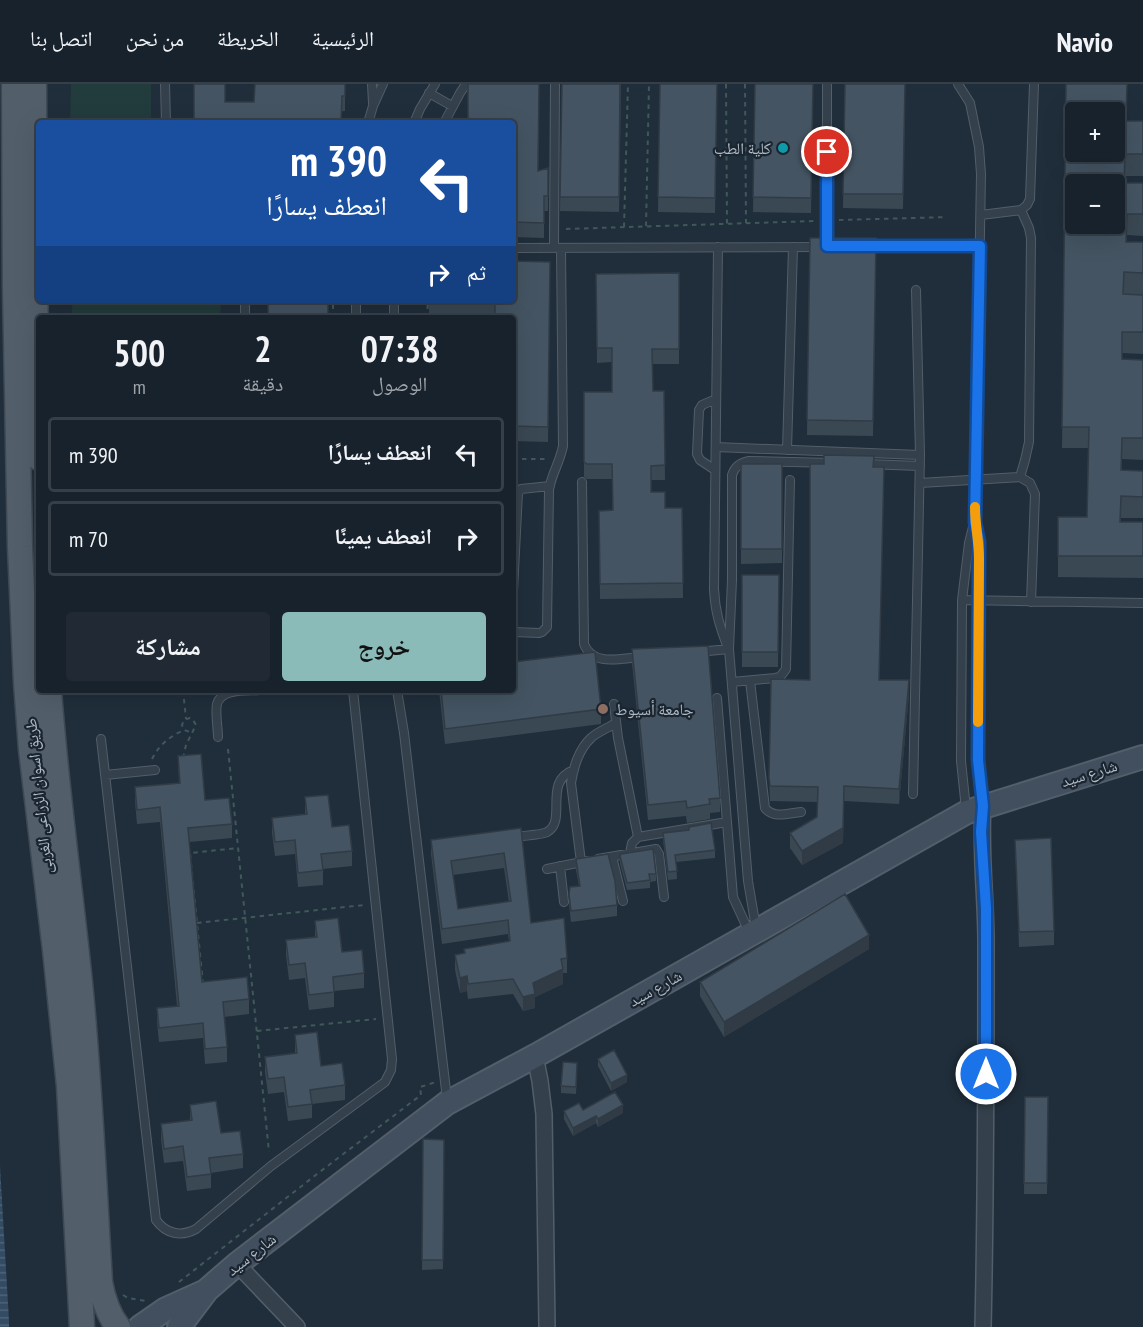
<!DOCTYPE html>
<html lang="ar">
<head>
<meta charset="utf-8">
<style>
	:root { --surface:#18222c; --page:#212a34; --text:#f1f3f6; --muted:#9fa4a9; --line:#363f48; --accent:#8bbbb9 }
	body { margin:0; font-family:"PT Sans Narrow","Noto Naskh Arabic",sans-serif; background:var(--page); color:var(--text); direction:rtl; height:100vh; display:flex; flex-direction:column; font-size:22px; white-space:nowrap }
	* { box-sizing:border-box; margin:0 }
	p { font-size:20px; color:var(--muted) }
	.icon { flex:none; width:33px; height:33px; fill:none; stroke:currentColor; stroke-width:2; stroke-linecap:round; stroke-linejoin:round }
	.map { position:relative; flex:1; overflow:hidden; direction:ltr }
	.side { position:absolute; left:36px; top:231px; width:480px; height:378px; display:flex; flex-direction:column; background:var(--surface); border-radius:6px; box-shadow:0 6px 24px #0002,0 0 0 2px var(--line); direction:rtl }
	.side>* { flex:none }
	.top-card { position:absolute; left:36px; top:36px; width:480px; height:183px; border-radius:6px; box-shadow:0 6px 24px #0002,0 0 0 2px var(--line); direction:rtl; background:#1a4fa0; color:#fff; overflow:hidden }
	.fabs { position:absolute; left:1065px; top:18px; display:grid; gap:12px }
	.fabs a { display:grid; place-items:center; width:60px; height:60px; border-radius:6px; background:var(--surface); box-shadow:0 6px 24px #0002,0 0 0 2px var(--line); font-size:30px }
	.pin { position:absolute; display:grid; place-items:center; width:51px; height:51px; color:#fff; margin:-26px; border:3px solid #fff; border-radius:50%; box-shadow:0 2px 6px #0007 }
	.me { position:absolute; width:66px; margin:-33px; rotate:0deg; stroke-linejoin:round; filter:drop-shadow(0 0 4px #0008) }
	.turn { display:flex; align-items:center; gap:21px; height:126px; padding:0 30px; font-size:27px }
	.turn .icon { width:78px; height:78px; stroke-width:2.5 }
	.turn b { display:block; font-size:42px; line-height:51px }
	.then { display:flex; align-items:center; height:57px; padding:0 30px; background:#0003; gap:12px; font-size:22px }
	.eta { display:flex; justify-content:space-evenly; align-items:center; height:102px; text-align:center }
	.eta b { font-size:36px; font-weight:700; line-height:42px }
	.primary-button { display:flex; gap:12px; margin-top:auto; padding:12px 30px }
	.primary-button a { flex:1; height:69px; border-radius:6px; background:var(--accent); color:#111; font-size:24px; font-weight:700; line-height:69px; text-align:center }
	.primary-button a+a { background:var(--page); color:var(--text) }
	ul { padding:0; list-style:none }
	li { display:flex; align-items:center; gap:18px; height:75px; margin:0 12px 9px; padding:0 18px; border:3px solid var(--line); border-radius:6px }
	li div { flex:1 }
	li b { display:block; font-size:22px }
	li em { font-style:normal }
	header { display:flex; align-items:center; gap:36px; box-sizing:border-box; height:84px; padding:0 30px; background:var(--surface); border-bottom:2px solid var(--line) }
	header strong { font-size:28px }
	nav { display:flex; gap:33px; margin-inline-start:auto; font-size:21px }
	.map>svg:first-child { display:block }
	.grass { fill:#223b3c }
	.water { fill:url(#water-rules) }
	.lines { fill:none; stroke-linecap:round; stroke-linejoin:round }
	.lane-casing { stroke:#525e69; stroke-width:10 }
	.street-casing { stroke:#525e69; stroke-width:18 }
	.secondary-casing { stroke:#525e69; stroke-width:26 }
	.primary-casing { stroke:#3e4954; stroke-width:27 }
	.path { stroke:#405859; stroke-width:2; stroke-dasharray:4.5 4.5; stroke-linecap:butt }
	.lane { stroke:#34404b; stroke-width:8 }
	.street { stroke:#34404b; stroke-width:15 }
	.secondary { stroke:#424f5e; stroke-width:22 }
	.primary { stroke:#525f6b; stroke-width:24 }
	.wall { fill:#3a4854; fill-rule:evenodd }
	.shaded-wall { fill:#303b45 }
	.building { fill:#445462; stroke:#303b45; stroke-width:1.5; fill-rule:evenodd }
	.route-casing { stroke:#114b97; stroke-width:15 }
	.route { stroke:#1a73e8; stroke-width:10 }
	.slow { stroke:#f59e0b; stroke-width:10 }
	.culture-dot { fill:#0f9aa8; stroke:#1a2530; stroke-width:2 }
	.education-dot { fill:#8d6e63; stroke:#1a2530; stroke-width:2 }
	.labels { text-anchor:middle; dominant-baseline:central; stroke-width:4.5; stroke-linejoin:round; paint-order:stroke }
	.poi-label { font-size:16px; fill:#afbbc7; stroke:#1a2530; text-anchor:end }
	.street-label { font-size:16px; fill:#afbbc7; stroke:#1a2530 }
</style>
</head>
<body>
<header>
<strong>Navio</strong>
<nav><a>الرئيسية</a><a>الخريطة</a><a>من نحن</a><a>اتصل بنا</a></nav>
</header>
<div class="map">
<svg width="1143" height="1243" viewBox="0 0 1143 1243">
	<defs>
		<pattern id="water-rules" width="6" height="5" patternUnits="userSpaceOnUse" patternTransform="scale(1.5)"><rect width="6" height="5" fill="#334c63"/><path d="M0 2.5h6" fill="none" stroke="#4e6478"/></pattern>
	</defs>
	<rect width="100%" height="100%" fill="#202e3b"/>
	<path class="grass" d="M71,0H151V39H70Z
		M73,216H221L220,234H71Z"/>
	<path class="water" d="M0,1082L9,1237V1243H0Z"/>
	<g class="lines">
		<defs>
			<path id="lane" d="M165,0L166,39
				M372,0L373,19
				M827,0V162
				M958,0L970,19L979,63L981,90L975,438L979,458L978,676L982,719
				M429,9L452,22
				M368,39L373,22L383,0
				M414,39L420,25L435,0
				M444,39L460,9L466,0
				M981,131L1021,126L1027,121L1030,115L1034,0
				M867,162H980
				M554,163L555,0
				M718,163L714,505C715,528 720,543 728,564
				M513,164L819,163
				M245,234V216
				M356,234V216
				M394,234V216
				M716,363L920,371
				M787,366L793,163
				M865,380L920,382
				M715,386L700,376L697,370L699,326L702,321L716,315
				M1020,393L1025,376L1029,358L1031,154L1029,144L1021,126
				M582,398L584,560C593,583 621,574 641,573
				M920,399L1020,393L1030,399L1035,410L1031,518
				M513,507L518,409L521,405L550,402
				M962,516L1143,519
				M513,548L539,549L542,548L547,543L549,406C551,391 560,378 563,362L561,164
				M698,568L729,565
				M750,597L765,724C774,735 788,729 801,728
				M732,598L775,594L780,593L786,585L790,396
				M397,606L404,649L447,1015
				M717,614L733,813L749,848
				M614,620L618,654L638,753
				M218,653C218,644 215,628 217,620C221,604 247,607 259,606
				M101,655L156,1136C166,1150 181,1153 196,1145L271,1082L385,998L391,986L392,975L353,606
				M105,691L155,686
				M913,710L920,371L916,206
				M966,725L961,677L962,516L969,459L974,439
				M513,753C520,752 542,751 547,748C568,737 542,697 574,686
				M630,769L632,759L638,753L727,738
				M612,773L623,817
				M598,775L656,765L659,770L664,813
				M581,778L571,699C573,684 579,665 591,654C597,648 608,644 616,639
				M560,782L564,818
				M547,785L587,777
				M756,844L748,797L729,565L732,496V391C735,382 740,379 749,377L832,379"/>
			<path id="street" d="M983,722C980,768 986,813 986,859C986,987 986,1115 983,1243
				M535,972L540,997L544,1030L547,1243
				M237,1180L297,1243"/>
			<path id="secondary" d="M140,1243L166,1225L206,1207
				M179,1243L207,1206L237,1180L447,1019L535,972L967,728L1143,673"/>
			<path id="primary" d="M14,0L15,203L20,463L26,598L31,665L55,866L69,1002L82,1243
				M34,0L35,202L39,374
				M49,606C56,704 70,802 80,899C90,999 94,1099 100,1198C103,1215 108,1230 118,1243"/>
		</defs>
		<use href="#lane" class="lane-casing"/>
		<use href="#street" class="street-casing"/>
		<use href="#secondary" class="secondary-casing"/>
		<use href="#primary" class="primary-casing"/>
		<path class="path" d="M726,0L727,140
			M745,0L746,139
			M839,136L947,133
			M646,142L649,0
			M624,143L628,0
			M566,145L815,137
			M333,234V216
			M427,234L428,216
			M513,375H548
			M183,606L186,635
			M228,665L269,1068
			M183,674L186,661L196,641L193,636L190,634L184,636L182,641L184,646L190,648L193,647
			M152,675C159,661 169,653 184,646
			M197,839L364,821
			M203,900L190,769L238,764
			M257,947L376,935
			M179,1198L317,1090L421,1011L420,1003L436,998
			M123,1211L128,1214L146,1217"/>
		<use href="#lane" class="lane"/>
		<use href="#street" class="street"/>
		<use href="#secondary" class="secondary"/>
		<use href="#primary" class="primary"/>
	</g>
	<path class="wall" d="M345,0V27L194,39L225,18H254Z
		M562,0H621L619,128L560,127Z
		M660,0H717L715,129L658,128Z
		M755,0H813L811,129L753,128Z
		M845,0H905L903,125L843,124Z
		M1066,0L1126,37H1143V92H1125V99H1143V152L1127,151V158H1143V211L1124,210L1143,211V270L1122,269V275L1143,276V376L1122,375V386L1143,387V434H1121V438H1143V494L1058,493V433H1087L1088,364H1062Z
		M513,39L538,87L548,84V127H544V154L513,153Z
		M810,154H876L873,352L807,351Z
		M550,178L548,358L513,357V234L429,233V216Z
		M679,189V280H653V307H664L665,396H651V408L665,424H682L683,514L600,515L599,427L612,426V395H587L584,393V308H612V278L597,279L596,190Z
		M741,380H782V479L741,480Z
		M874,383L879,596L909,610L899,720L844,717L843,759L802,781L790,764V749L817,733L818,718L770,717L769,694L810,596Z
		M742,491H779L778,583H742Z
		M632,565L720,714V728L710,729V735L687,739L686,732L648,736L632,579Z
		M439,606H513L601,625V640L445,660Z
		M178,672L205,716L232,740V754L189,758L202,898L249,915V930L224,933L227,963V978L205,980L203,954L159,958L157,938V924L177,922L160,738L137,740L135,718V703L179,699Z
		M305,713L352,767V782L323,785V801L298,803L295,770L275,772L272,749V734L305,731Z
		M521,744L531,839L567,874V889H563V900L535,913V924L523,927L513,910L468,915L467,907L460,909L455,886V871L464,869V865L509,858L508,850L442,860L431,770V756ZM504,784L509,818L458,825L453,791Z
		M663,749L715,766V774L676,778L677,795L668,796L663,756Z
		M1015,756L1054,847V861L1019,863Z
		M620,772L656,790V797L650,798V804L627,806L620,780Z
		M576,775L617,821V832L571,838L569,821V810L579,802L576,786Z
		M315,837L342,868L364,889V904L334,907V923L309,926L305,894L289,896L286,871V856L315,853Z
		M869,865L724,953L700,912V898Z
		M295,951L321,982L345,1001V1016L312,1020V1034L288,1037L284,1008L268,1010L265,988V973L295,969Z
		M598,975L627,998L611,1007L598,982Z
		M577,987L576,1010L561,1009V1002Z
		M1025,1013H1048L1047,1110H1024Z
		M190,1021L243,1070V1084L211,1089V1104L187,1107L183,1077L164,1079L161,1055V1040L190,1036Z
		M583,1026L623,1029L598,1043L596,1039L573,1052L564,1035V1027Z
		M423,1055L444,1056L443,1185L422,1186Z"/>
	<path class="shaded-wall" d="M909,596V610L899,720V705Z
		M844,702L843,759L802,781V767Z
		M869,851V865L724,953V938Z
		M563,885V900L535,913V924L523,927V913L533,899Z
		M467,892V907L460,909V894Z
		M627,991V998L611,1007V999Z
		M623,1021V1029L598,1043V1035Z
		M596,1032V1039L573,1052V1044Z"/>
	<path class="building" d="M194,0H225V18H254L255,0H345V12H342L341,39H194Z
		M468,0H539L538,87L548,84V112H544V139L513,138V39H468Z
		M562,0H620L619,113H560Z
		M660,0H717L715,114L658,113Z
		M755,0H813L811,114L753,113Z
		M845,0H905L903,110H843Z
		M1066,0H1127L1126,37H1143V70H1125L1124,99H1143V130H1127L1126,158H1143V189L1124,188L1123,210L1143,211V248H1122V275L1143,276V354H1122L1121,386L1143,387V413L1121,412L1120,438H1143V472H1058V433H1087L1089,343H1062ZM1076,28H1114V68H1076ZM1076,100H1114V140H1076Z
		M810,154H876L873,337L807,336Z
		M513,177L550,178L548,343L513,342V234H495V220L429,219V216H513Z
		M679,189V265H652L653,307H664L665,381L651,382V408H665V424H682L683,499L600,500L599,427L613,426L612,380H587L584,378V308H612V264H597L596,190Z
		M268,216H328V234H268Z
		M824,371L874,372L873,383H884L879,596H909L899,705L844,702L843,744L802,767L790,749L817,733L818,703L770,702L769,694L771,595L810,596V380H824Z
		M741,380H782V465H741Z
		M742,491H779L778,568H742Z
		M708,562L720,714L709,715L710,720L687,724L686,717L648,721L632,565Z
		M595,568L601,625L445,645L441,606H513V578Z
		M201,670L205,716L229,714L232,740L188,744L202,898L247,893L249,915L223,918L227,963L205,965L203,939L159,944L157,924L179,922L160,723L137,726L135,703L180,699L178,672Z
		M328,711L332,743L349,741L352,767L321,770L323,786L298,789L295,756L275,758L272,734L307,730L305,713Z
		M711,739L715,766L675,771L677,787L668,788L663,749L689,746V743Z
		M521,744L531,839L564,834L567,874L561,875L563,885L533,899L535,910L523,913L513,895L468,900L467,892L460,894L455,871L465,869L464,865L510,857L508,836L442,845L431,756ZM504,769L511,817L458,825L451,777Z
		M1051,754L1054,847L1019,848L1015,756Z
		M653,765L656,790H649L650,796L627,799L620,772L621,770Z
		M608,770L615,797L617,821L571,827L569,810L570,803L580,802L576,775Z
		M845,810L869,851L724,938L700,898Z
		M338,834L342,868L362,866L364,889L333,893L334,908L309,911L305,879L289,881L286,856L317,853L315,837Z
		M317,948L321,982L342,979L345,1001L310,1006L312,1020L288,1023L284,993L268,995L265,973L297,969L295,951Z
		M614,966L627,991L611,999L598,975Z
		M563,978L577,979L576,1003L561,1002Z
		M615,1008L623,1021L598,1035L596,1032L573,1044L564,1027L579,1019L583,1026Z
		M1025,1013H1048L1047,1099H1024Z
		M216,1017L221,1049L240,1047L243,1070L209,1074L211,1090L187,1093L183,1062L164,1065L161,1040L192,1036L190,1021Z
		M423,1055L444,1056L443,1176H422Z"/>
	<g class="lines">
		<defs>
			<path id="route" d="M827,68V162H980L975,438L979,458L978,676L983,722L981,748L986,824V990"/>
		</defs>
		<use href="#route" class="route-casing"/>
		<use href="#route" class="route"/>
		<path class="slow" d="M975,423C975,441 979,457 979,475L978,638"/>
	</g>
	<circle class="culture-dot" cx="783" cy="64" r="6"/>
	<circle class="education-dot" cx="603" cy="625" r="6"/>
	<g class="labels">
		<g class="poi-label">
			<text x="771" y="64">كلية الطب</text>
			<text x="615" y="625" text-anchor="start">جامعة أسيوط</text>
		</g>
		<g class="street-label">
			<text transform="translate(1089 689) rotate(-17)">شارع سيد</text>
			<text transform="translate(38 712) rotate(-96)">طريق اسوان الزراعى الغربى</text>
			<text transform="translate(655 904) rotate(-29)">شارع سيد</text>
			<text transform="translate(251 1170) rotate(-38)">شارع سيد</text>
		</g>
	</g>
</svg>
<div class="fabs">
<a>+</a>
<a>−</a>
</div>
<div class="pin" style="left:827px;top:68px;background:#d93025"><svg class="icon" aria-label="arrive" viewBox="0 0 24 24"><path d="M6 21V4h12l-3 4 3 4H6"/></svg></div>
<svg class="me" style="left:986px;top:990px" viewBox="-20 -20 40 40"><circle r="17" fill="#1a73e8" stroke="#fff" stroke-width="3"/><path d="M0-11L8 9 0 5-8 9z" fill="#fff"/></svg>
<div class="top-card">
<div class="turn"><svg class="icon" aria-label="left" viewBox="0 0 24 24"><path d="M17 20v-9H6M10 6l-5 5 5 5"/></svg><div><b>390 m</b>انعطف يسارًا</div></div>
<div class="then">ثم<svg class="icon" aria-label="right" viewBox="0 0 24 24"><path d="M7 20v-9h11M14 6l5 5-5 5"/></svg></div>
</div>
<section class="side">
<div class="eta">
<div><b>07:38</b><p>الوصول</p></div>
<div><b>2</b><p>دقيقة</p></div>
<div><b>500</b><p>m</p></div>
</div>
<ul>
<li><svg class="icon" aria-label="left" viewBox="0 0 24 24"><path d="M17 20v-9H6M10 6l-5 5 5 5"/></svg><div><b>انعطف يسارًا</b></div><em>390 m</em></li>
<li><svg class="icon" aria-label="right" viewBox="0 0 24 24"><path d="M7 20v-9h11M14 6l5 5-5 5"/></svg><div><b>انعطف يمينًا</b></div><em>70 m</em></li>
</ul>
<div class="primary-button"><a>خروج</a><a>مشاركة</a></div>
</section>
</div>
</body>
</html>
